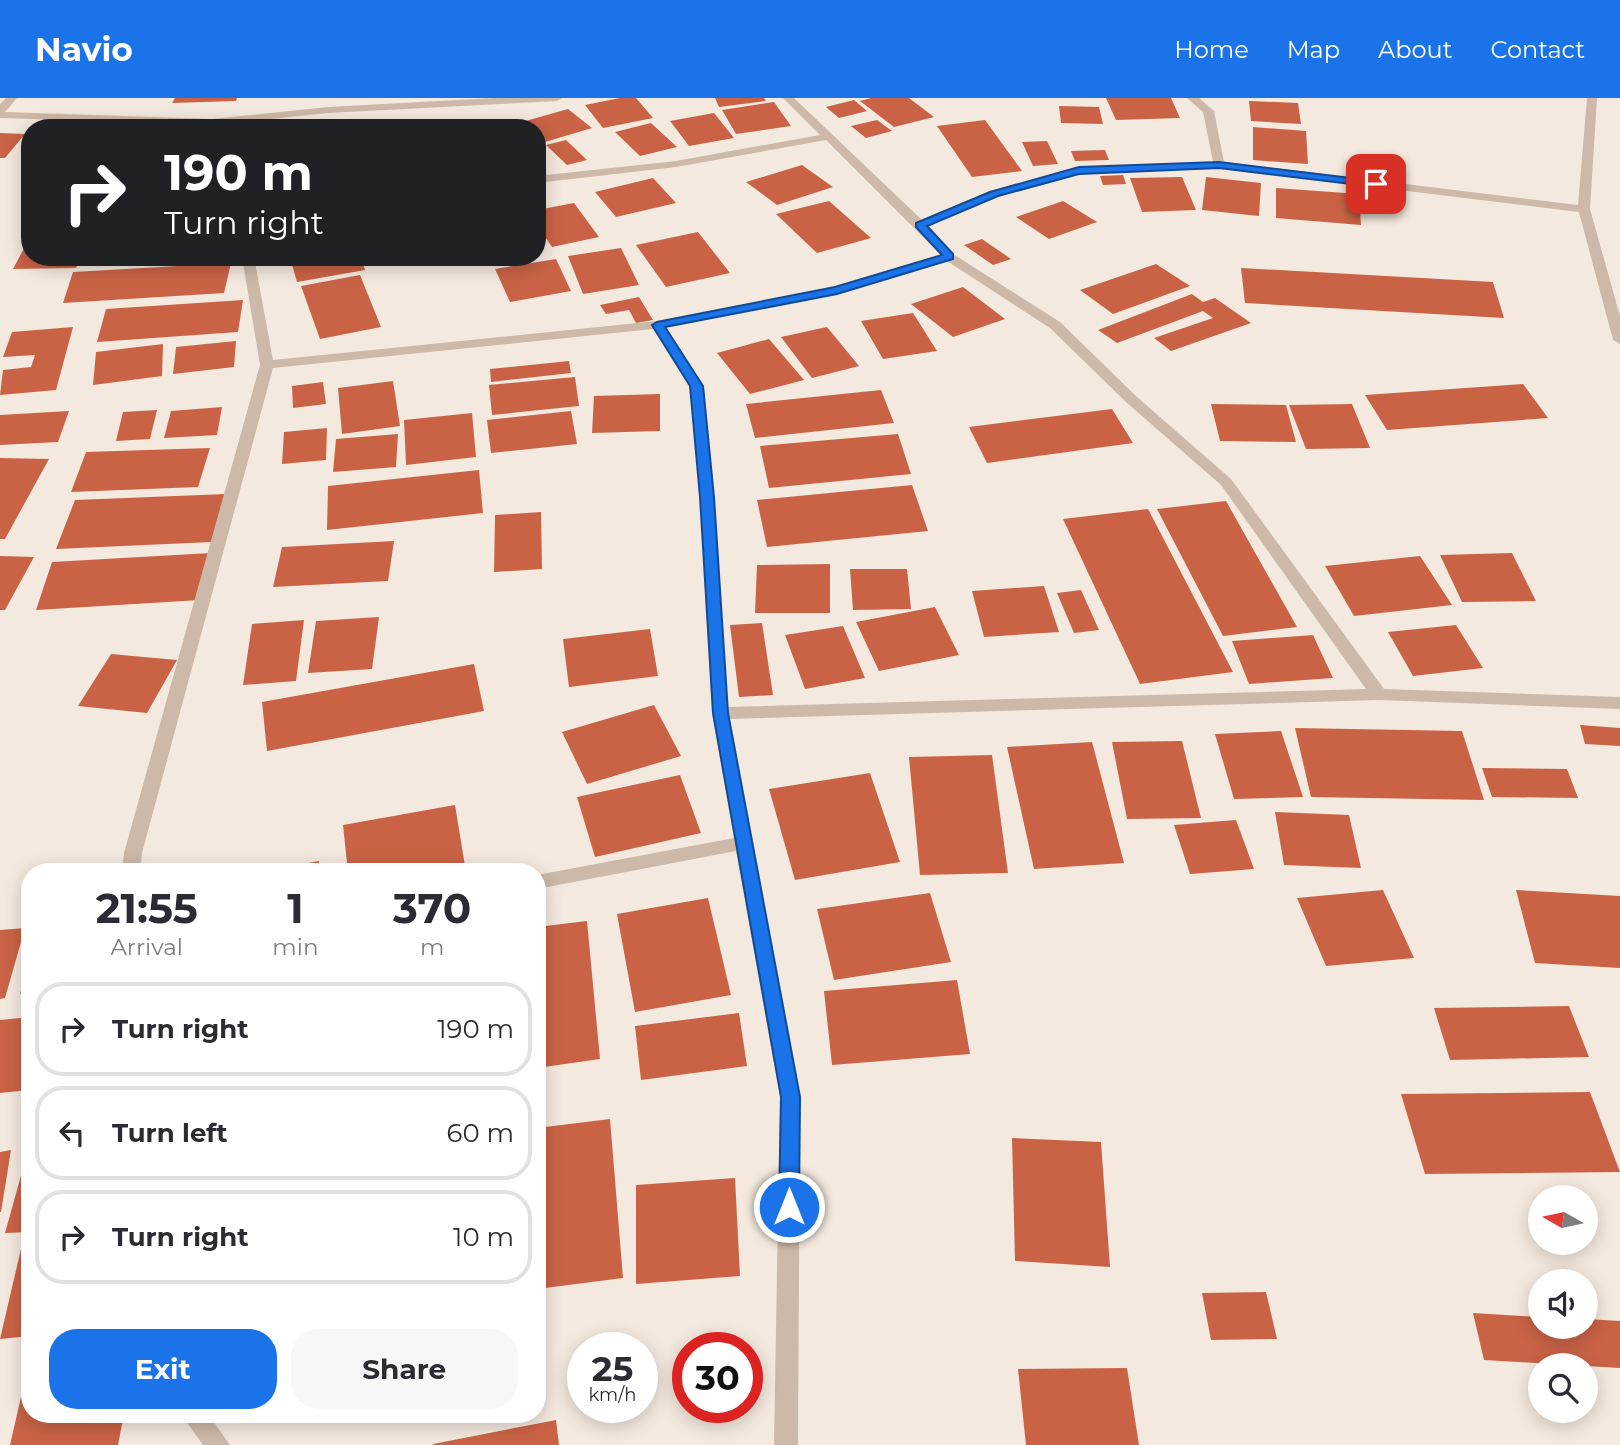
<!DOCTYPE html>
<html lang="en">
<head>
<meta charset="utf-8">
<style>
	:root { --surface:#fff; --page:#f7f7f7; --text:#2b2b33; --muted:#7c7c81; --line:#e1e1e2; --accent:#1a73e8 }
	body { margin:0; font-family:Montserrat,sans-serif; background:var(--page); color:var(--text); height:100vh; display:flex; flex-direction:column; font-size:26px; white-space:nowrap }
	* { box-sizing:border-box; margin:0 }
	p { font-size:23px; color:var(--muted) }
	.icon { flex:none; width:38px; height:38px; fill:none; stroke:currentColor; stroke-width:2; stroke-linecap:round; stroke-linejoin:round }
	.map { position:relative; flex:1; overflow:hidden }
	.details { position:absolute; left:21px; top:765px; width:525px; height:560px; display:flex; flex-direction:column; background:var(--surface); border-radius:28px; box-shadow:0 4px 18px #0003 }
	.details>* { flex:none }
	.banner { position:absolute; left:21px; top:21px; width:525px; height:147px; border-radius:28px; box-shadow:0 4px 18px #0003; background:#202124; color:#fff; overflow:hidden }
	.needle { width:46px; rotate:279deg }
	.controls { position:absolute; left:1528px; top:1087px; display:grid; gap:14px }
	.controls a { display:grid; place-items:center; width:70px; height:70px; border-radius:50%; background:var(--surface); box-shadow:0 4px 18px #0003; font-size:35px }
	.speed { position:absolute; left:567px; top:1234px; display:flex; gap:14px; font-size:35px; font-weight:700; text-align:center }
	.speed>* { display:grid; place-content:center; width:91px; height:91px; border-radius:50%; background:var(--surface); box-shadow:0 4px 18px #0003; line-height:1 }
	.speed small { font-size:18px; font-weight:400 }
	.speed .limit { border:10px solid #d22; background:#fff; color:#111 }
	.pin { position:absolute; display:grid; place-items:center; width:60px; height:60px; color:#fff; margin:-30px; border-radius:14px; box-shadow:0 4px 10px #0006 }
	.me { position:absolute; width:77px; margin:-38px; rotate:0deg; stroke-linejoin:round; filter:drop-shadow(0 0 5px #0008) }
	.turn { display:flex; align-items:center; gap:24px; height:147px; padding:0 28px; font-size:32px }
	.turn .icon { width:91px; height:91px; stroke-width:2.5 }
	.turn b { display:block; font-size:49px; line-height:60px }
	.eta { display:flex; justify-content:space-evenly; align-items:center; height:119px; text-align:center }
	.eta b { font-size:42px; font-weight:700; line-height:49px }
	.cta { display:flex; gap:14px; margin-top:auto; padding:14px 28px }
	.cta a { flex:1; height:80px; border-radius:28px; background:var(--accent); color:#fff; font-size:28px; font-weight:700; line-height:80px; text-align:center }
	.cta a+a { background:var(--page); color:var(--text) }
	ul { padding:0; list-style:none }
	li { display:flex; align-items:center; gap:21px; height:94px; margin:0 14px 10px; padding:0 14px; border:4px solid var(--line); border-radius:28px }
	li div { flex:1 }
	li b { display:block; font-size:26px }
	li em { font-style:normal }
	header { display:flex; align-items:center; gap:42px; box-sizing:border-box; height:98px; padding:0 35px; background:var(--accent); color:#fff }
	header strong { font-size:33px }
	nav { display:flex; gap:38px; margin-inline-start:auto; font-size:24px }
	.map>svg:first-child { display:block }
	.building { fill:#ca6346 }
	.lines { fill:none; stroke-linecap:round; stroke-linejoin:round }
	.street { fill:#cdb9a9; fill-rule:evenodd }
	.route { fill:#1a73e8; stroke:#114b97; stroke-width:2 }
</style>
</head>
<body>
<header>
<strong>Navio</strong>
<nav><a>Home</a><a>Map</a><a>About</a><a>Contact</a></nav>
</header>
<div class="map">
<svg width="1620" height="1347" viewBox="0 0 1620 1347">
	<rect width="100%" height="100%" fill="#f4e9de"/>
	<path class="building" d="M175,0H237L236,3L172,5Z
		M620,0H636L653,20L603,30L585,7Z
		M715,0H764L766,3L719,9Z
		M871,0H909L934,19L894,29L860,3Z
		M1106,0H1171L1180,20L1116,22Z
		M854,2L867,13L839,20L826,9Z
		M1249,3L1298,5L1301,26L1251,23Z
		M774,4L791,28L736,36L722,12Z
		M1059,8L1099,9L1103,26L1061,25Z
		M568,11L592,30L545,44L537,37V30H529L522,24Z
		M714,15L734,40L689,48L670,23Z
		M877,22L892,33L866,40L851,28Z
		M985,22L1022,73L972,79L937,28Z
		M651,25L677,49L640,58L615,34Z
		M1253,29L1306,33L1308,66L1253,62Z
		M0,35L25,36L5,60H0Z
		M566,42L587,62L567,67L546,47Z
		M1047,43L1058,66L1033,68L1022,44Z
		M1105,52L1109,62L1075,63L1071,53Z
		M802,67L833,89L777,107L746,84Z
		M1123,77L1126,86L1103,87L1100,78Z
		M1182,79L1196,112L1142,114L1130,80Z
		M1206,79L1261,85L1259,118L1202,112Z
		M653,80L676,105L616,119L595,94Z
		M1276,90L1359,96L1361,127L1276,120Z
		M829,103L871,140L817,155L776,116Z
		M1063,103L1097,124L1049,141L1016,119Z
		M574,105L599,139L552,149L537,127V112Z
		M698,134L730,175L666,189L636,147Z
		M30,139V159H81L76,170L13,171Z
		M982,141L1011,161L993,167L964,147Z
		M621,150L639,187L583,196L568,158Z
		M127,159H162V161L126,164Z
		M315,159H361L365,172L297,184L291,163Z
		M556,161L571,193L510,204L495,171Z
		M231,165L224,195L63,205L73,174Z
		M1156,166L1190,188L1113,216L1080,192Z
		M1241,170L1493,184L1504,220L1245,205Z
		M360,177L381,229L320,241L301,188Z
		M963,189L1005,221L953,239L911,206Z
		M1192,196L1203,204L1215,200L1251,225L1171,253L1154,240L1213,220L1203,213L1117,245L1098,232Z
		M639,199L653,222L636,225L629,212L606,216L600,207Z
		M243,202L238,234L97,244L106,211Z
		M913,215L937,253L883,261L861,223Z
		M73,229L56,292L0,297L3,272L31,269L35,257L3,259L12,234Z
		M827,229L859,268L812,280L781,239Z
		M769,241L804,282L750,296L717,255Z
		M236,243L234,269L173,276L176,249Z
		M163,246L162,278L93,287L96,254Z
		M569,263L571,275L491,284L490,271Z
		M575,279L579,308L492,317L489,287Z
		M393,283L400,328L342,336L338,290Z
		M323,284L326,306L293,310L292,288Z
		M1523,286L1548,320L1387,332L1365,297Z
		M881,292L894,325L755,340L746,306Z
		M660,296V333L592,335L594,298Z
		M1211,306L1286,307L1296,344L1220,343Z
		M1352,306L1370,350L1306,351L1289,307Z
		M222,309L217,337L164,340L171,313Z
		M1112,311L1133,345L987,365L969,329Z
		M157,312L150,341L116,343L123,314Z
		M69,313L58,344L0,347V317Z
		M571,313L577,346L491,355L487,322Z
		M472,315L476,359L406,367L404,322Z
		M327,330L326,362L282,366L284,334Z
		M398,336L396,369L333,374L336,341Z
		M898,336L911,376L769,390L760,348Z
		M210,350L198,389L71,394L86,354Z
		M0,360L49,361L5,441H0Z
		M479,372L483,415L327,432L328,388Z
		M912,387L928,433L767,449L757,402Z
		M226,396L212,444L56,451L75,402Z
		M1226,403L1297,529L1223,538L1157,411Z
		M1148,411L1233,574L1140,586L1063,421Z
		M541,414L542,471L494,474L495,417Z
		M394,443L388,483L273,489L282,449Z
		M211,455L200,502L36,512L52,464Z
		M1512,455L1536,503L1462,504L1440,457Z
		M0,458L34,459L5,512H0Z
		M1420,458L1452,507L1354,518L1325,468Z
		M830,466V515H755L757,467Z
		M850,471H907L911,511L853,512Z
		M1044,488L1059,534L984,539L972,493Z
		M1081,492L1099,532L1074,535L1057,495Z
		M935,509L959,557L879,573L856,524Z
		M379,519L372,571L308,575L316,523Z
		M304,522L296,583L243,587L252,526Z
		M762,525L773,597L739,599L730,527Z
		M1456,527L1483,570L1413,578L1388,534Z
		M843,528L865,580L805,591L785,537Z
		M650,531L658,578L569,589L563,541Z
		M1313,537L1333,580L1249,586L1232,543Z
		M111,556L177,562L147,615L78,608Z
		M474,566L484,613L267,653L262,604Z
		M654,607L681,658L587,686L562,634Z
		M1580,627L1620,630V648L1585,646Z
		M1295,630L1462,633L1484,702L1311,699Z
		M1281,633L1303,699L1234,701L1215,636Z
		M1182,643L1201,720L1127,721L1112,644Z
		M1092,644L1124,765L1034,771L1007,649Z
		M992,657L1008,775L920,777L909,659Z
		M1482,670L1567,671L1578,700L1492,699Z
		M870,675L900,764L795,782L769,691Z
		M680,677L701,735L595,759L577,699Z
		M455,707L465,768L436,774H348L343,727Z
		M1275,714L1349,717L1361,770L1284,767Z
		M1236,722L1254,771L1190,776L1174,727Z
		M319,763L320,774H273L272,772Z
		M1383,792L1414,860L1326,868L1297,800Z
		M1516,792L1620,798V870L1535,865Z
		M930,795L951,864L834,882L817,811Z
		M708,800L731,897L635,914L617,816Z
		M587,823L600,961L537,970V829Z
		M25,830L5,900L0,901V832Z
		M29,865L30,895L20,896Z
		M957,882L970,956L832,967L824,893Z
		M1569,908L1589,959L1450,962L1434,910Z
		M739,915L747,968L641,982L635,928Z
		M30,919V992L0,995V922Z
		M1590,994L1620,1074L1425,1076L1401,996Z
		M610,1021L623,1180L537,1191V1030Z
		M1012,1040L1101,1044L1110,1169L1015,1163Z
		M29,1049L30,1134L5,1135Z
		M11,1052L1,1114H0V1054Z
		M735,1080L740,1178L636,1186V1087Z
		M30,1150V1238L0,1241L21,1151Z
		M1266,1194L1277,1241L1211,1242L1202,1195Z
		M1473,1215L1540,1219V1228H1586V1221L1620,1223V1270L1484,1262Z
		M29,1264L30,1316H124L118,1347H10Z
		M1127,1270L1139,1347H1026L1018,1271Z
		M556,1322L559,1347H433V1346Z"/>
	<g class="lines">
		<path class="street" d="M6,0H17L5,14L212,21L328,9L494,0H562L557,3L328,15L223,26L226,30L200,26L0,20V6Z
			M783,0H794L922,122L990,93L1078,70L1213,64L1203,14L1187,0H1199L1214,13L1224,64L1578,107L1587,0H1597L1590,111L1620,218V246L1613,242L1579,114L1219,70L1078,76L998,99L928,128L953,156L1060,224L1137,299L1231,381L1384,591L1620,599V611L1379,602L729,621L800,999L798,1347H774L780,999L736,753L537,791V777L734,740L712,615L700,399L690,288L653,231L273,270L142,755L140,774H122L124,755L260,267L242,159H254L273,262L657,223L835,189L941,157L826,42L676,69L537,85V78L676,63L820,37ZM947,163L1050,230L1127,305L1221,387L1366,591L728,609L714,399L704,288L665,229L837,196Z
			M181,1316H208L230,1347H203Z"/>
	</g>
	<path class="route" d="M1219,64L1376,83L1381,86L1376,89L1219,70L1079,76L998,98L927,128L953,156V161L837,196L665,229L703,288L714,399L728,615L800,999L799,1109L796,1115L789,1118L782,1115L779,1109L781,999L713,615L700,399L690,288L652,227L657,224L835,189L942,157L916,129V125L990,94L1079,69Z"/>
</svg>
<div class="controls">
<a><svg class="needle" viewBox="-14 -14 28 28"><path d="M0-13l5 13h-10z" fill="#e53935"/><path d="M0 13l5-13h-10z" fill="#7c7c81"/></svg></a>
<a><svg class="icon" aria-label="sound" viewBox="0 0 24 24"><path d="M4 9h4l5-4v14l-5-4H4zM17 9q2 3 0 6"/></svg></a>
<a><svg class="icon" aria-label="search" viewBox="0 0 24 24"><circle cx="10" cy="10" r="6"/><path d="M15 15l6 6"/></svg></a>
</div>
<div class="speed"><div>25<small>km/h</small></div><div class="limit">30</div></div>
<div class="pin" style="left:1376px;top:86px;background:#d93025"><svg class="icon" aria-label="arrive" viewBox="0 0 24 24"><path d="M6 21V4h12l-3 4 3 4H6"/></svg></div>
<svg class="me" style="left:789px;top:1109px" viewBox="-20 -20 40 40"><circle r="17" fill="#1a73e8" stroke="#fff" stroke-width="3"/><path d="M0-11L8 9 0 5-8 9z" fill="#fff"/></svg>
<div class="banner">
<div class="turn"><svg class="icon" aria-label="right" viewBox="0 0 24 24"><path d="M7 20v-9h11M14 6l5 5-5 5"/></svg><div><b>190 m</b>Turn right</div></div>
</div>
<section class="details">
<div class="eta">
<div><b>21:55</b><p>Arrival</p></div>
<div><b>1</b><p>min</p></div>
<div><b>370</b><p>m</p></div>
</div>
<ul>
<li><svg class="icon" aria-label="right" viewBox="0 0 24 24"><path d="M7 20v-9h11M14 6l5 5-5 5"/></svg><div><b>Turn right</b></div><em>190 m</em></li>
<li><svg class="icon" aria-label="left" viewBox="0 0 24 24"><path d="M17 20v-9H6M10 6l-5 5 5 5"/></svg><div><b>Turn left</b></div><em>60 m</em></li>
<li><svg class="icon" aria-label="right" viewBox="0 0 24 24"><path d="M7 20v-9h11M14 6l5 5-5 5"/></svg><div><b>Turn right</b></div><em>10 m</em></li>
</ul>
<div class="cta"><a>Exit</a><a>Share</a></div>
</section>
</div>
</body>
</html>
